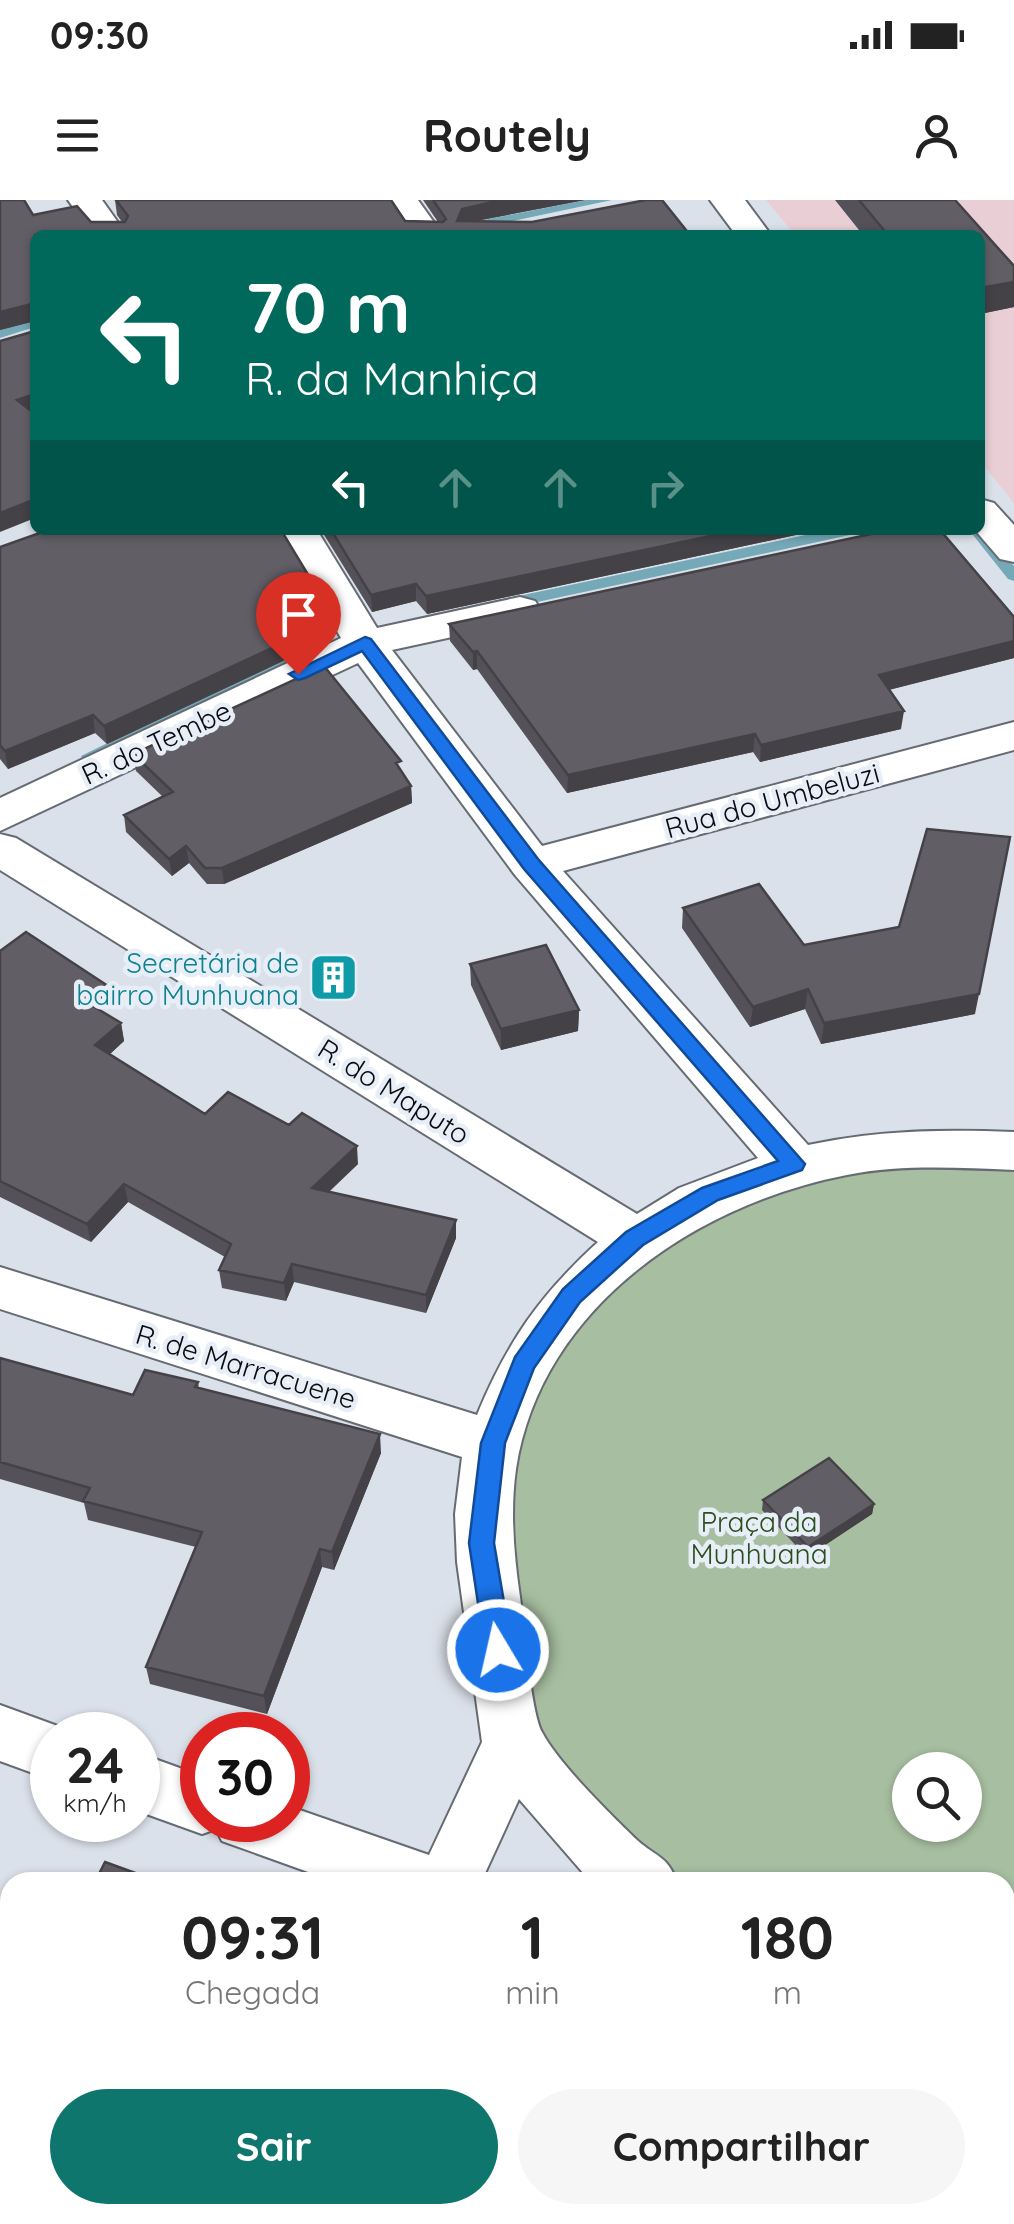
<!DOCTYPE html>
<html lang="pt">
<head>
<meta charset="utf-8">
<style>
	:root { --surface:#fff; --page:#f6f6f6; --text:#222; --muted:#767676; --accent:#0f766e }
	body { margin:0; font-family:Quicksand,sans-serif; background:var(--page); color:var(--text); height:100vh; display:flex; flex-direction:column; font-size:38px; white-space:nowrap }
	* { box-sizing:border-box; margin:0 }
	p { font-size:32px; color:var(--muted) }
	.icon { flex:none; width:55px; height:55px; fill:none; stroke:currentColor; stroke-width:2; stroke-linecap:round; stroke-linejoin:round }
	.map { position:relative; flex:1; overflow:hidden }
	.panel { position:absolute; left:0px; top:1672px; width:1015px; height:352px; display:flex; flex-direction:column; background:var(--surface); border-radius:30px 30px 0 0; box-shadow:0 2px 8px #0004 }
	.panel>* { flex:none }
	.guide { position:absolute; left:30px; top:30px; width:955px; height:305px; border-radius:15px; box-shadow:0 2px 8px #0004; background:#00695c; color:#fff; overflow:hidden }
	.fabs { position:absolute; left:892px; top:1552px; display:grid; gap:20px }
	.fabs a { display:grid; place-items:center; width:90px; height:90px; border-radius:50%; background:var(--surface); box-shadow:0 2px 8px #0004; font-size:50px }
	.speed { position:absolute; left:30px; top:1512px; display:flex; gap:20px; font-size:50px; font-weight:700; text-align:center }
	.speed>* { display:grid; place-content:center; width:130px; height:130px; border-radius:50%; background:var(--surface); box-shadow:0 2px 8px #0004; line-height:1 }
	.speed small { font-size:25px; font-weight:400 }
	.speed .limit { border:15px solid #d22; background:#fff; color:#111 }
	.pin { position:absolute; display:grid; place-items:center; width:85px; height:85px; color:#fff; margin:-102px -42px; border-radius:50% 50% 50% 0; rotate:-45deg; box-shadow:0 0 10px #0007 }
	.pin .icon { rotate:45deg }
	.me { position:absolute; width:110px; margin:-55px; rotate:351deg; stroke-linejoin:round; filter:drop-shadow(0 0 8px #0008) }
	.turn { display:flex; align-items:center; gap:35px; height:210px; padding:0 50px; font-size:45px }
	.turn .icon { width:130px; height:130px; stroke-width:2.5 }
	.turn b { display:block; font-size:70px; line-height:85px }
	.lanes { display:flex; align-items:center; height:95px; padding:0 50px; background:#0003; justify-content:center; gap:50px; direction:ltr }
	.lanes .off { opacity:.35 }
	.eta { display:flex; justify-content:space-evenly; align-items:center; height:170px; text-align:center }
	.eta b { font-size:60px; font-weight:700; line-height:70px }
	.cta { display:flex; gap:20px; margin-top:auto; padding:20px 50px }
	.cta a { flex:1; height:115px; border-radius:60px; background:var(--accent); color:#fff; font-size:40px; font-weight:700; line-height:115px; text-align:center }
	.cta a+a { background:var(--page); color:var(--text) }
	.status { display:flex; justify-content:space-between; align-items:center; height:70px; padding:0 50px; background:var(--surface); direction:ltr }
	.status svg { height:28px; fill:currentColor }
	header { display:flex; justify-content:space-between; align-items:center; height:130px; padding:0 50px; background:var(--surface); font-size:45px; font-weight:700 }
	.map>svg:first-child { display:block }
	.education { fill:#e9cfd5 }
	.green { fill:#a7bea0; fill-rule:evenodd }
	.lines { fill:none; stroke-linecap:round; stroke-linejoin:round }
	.stream { fill:#75a9b8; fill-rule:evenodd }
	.street-casing { stroke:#666b73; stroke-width:4 }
	.street { fill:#fff; fill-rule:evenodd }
	.wall { fill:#545158 }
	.shaded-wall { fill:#454247 }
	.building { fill:#625e66; stroke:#454247; stroke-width:2.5 }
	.route { fill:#1a73e8; stroke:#114b97; stroke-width:2.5 }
	.labels { text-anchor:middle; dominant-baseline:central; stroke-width:9; stroke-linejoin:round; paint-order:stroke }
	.street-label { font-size:28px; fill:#0a0c0f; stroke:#e8eef7 }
	.culture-label { font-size:28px; fill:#0d838f; stroke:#e8eef7; text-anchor:end }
	.park-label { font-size:28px; fill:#2a4f1d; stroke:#e8eef7 }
</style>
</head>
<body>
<div class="status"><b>09:30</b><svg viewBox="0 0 49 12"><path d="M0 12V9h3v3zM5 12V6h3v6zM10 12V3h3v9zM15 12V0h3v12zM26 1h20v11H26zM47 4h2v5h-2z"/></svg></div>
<header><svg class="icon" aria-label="menu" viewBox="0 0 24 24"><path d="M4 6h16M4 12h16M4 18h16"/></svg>Routely<svg class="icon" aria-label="person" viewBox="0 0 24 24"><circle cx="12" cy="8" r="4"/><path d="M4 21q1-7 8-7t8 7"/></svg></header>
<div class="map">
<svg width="1014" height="2024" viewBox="0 0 1014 2024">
	<rect width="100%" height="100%" fill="#dbe1ea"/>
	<path class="education" d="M766,0H1014V303L980,261V35H795Z"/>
	<path class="green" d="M893,960L1014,966V1811L1005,1810V1682H679L633,1653L533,1541L502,1340L513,1254L544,1170L588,1101L722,1003ZM910,1570H965V1625H910Z"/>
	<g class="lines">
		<path class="stream" d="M586,0H612L447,35H420L427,31Z
			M35,119V127L0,138V130Z
			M980,326L1014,366V381L1008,379L969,330H980Z
			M829,330H858L850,335L505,409L497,404L505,399Z
			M299,456L305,457V465L270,477L95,560H83L81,556L258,469Z"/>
		<defs>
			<path id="street" d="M68,0H102L127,35H93Z
				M384,0H418L443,35H409Z
				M710,0H745L771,35H736Z
				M980,299L994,303L1014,325V362L1000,359L975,330H980Z
				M277,330H317L377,428L520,397L535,401L541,410L535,419L392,450L542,646L1014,522V550L563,671L808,945C877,930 944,929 1014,932V970C959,968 902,964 847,975C697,1004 541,1107 516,1269C510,1312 514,1355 520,1397C524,1425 531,1512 542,1532C558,1563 611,1615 637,1640C657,1658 667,1655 677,1682H591L519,1599L481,1682H336L222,1641L216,1629L202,1634L138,1611V1553L202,1576V1620H288V1606L429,1655L482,1542L457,1362L455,1314L462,1257L0,1109V1067L477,1215C507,1142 540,1095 598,1042L0,670V634L16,638L637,1014L679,988L758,958L515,675L358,463L0,631V598L341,438Z
				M0,1505L74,1532L75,1535H52V1580L0,1561Z
				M1005,1801L1014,1802V1868L1005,1867Z
				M216,2015H288L285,2024H213Z"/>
		</defs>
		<use href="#street" class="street-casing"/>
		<use href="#street" class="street"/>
	</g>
	<path class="wall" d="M0,0L33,15L91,22H122L117,15L115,0L438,22L423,0H585L476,21L35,121L0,130Z
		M835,0H955L1014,66V107L980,114V35H863Z
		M321,330H819L427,414L416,401L372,412Z
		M0,347L327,406L328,424L297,431L302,452L107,544L95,533L8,569L0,559Z
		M449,424L1014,458L889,490L901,529L760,562L753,552L567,593L477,469L473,470L450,441Z
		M133,554L402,572L411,586L412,603L224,684H207L189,663L172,676L126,632L124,615L162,596L136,571Z
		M683,708L804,745L975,814L821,844L805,809L750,827L682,728Z
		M0,751L108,802L98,810L121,823L124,841L110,854L205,914L358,964L329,992L456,1038L426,1113L294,1082L286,1101L222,1088L219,1070L225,1057L128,1002L91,1042L0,997Z
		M470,764L579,810L578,831L501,850L471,785Z
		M0,1158L133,1195L198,1182L199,1188L381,1253L334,1370L322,1367L267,1514L150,1484L146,1467L196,1347L88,1320L84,1303L0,1279Z
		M763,1300L874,1304L872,1314L807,1357L762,1310Z"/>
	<path class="shaded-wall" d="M501,0H585L476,21H457L462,9Z
		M1014,82V107L980,114V88Z
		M35,103V121L0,130V112Z
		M35,194V212L20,217L17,200Z
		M33,300L35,318L0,332V313Z
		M739,330H819L427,414L426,396Z
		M416,384V401L372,412L371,395Z
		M327,406L328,424L287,434L285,417Z
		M300,435L302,452L107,544L104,526Z
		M1014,441V458L876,493L879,475Z
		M477,451V469L473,470V452Z
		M904,511L901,529L760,562L761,545Z
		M93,515L95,533L8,569L5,551Z
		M755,534L753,552L567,593L568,575Z
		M411,586L412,603L224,684L222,668Z
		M186,646L189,663L172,676L169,659Z
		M105,784L108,802L86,819L83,800Z
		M808,789L805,809L750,827L753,807Z
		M979,794L975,814L821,844L824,823Z
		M579,810L578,831L501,850V829Z
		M121,823L124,841L99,864L95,845Z
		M357,946L358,964L313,1006L312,988Z
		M124,984L128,1002L91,1042L87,1024Z
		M456,1020V1038L426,1113V1095Z
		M292,1064L294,1082L286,1101L284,1083Z
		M380,1234L381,1253L334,1370L332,1352Z
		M874,1304L872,1314L807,1357L808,1347Z
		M320,1349L322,1367L267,1514L264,1496Z
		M75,2015H81L77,2024H71Z"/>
	<path class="building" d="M0,0H24L33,15L77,6L91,22H125L128,16L116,0H391L405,21L443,22L446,19L433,0H501L462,9L457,21L532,22L646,0H662L690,35H35V121V103L0,112Z
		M859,0H955L1014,66V82L980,88V35H888Z
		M35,131V194L17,200L35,214V307L33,300L0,313V141Z
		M48,330H281L327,406L285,417L300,435L104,526L93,515L5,551L0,545V347Z
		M331,330H739L426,396L416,384L371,395Z
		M890,330H940L1014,417V441L879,475L904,511L761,545L755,534L568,575L477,451L473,452L449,424Z
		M324,466L401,561L396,563L411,586L222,668H205L186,646L169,659L124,615L173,592L133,554Z
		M927,629L1010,637L979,794L824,823L808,789L753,807L683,708L759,684L804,745L899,727Z
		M26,732L105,784L83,800L121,823L95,845L205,914L228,892L289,925L302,913L357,946L312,988L456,1020L426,1095L292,1064L284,1083L219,1070L231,1044L124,984L87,1024L0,981V751Z
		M546,745L579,810L501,829L470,764Z
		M0,1158L133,1195L145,1170L198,1182L195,1187L380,1234L332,1352L320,1349L264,1496L146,1467L202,1332L83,1301L90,1288L0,1262Z
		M829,1258L874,1304L808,1347L763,1300Z
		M105,1662L160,1682H95Z
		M10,2000V2015H75L71,2024H0V2012L4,2014Z
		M587,2015H648L673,2024H584Z
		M741,2015H858L856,2024H739Z
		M526,2018L542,2024H524Z"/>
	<path class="route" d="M365,437L371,439L538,659L805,964L802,970L718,1000L643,1045L580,1102L534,1168L505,1243L494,1343L512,1450L508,1458L498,1461L489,1458L485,1450L469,1343L481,1243L515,1157L563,1089L626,1032L702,988L778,961L524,669L362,451L305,478L298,480L289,474Z"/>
	<defs>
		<symbol id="building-square" viewBox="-11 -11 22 22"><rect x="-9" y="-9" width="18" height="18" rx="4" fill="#0f9aa8" stroke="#e8eef7"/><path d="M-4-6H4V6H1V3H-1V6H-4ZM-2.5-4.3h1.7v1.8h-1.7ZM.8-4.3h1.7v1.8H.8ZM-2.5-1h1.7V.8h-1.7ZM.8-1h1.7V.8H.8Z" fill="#fff"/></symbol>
	</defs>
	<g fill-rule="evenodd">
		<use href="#building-square" x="306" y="750" width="55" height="55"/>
	</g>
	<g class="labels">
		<g class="street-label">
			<text transform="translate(156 542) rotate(-25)">R. do Tembe</text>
			<text transform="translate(772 600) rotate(-15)">Rua do Umbeluzi</text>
			<text transform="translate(394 891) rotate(32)">R. do Maputo</text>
			<text transform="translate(246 1166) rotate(17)">R. de Marracuene</text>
		</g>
		<g class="culture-label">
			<text x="299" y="762">Secretária de<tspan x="299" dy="32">bairro Munhuana</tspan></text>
		</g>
		<g class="park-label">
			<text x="759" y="1321">Praça da<tspan x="759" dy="32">Munhuana</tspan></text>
		</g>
	</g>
</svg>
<div class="fabs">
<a><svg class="icon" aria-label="search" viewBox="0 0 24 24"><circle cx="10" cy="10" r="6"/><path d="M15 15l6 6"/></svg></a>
</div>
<div class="speed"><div>24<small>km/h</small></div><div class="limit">30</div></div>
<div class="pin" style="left:298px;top:474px;background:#d93025"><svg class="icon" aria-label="arrive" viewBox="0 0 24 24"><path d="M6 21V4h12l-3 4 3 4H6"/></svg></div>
<svg class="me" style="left:498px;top:1450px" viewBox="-20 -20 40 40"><circle r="17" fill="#1a73e8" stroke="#fff" stroke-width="3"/><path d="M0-11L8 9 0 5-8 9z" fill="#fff"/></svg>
<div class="guide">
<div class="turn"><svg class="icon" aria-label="left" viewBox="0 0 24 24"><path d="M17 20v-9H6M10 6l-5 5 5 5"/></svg><div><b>70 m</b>R. da Manhiça</div></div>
<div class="lanes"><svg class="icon" aria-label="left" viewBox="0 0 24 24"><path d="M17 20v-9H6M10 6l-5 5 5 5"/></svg><svg class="icon off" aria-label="ahead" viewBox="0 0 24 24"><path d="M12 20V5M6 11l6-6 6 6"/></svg><svg class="icon off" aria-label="ahead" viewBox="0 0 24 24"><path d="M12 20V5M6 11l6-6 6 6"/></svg><svg class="icon off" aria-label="right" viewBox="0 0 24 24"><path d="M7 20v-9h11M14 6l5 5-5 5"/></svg></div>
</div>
<section class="panel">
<div class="eta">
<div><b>09:31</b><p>Chegada</p></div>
<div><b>1</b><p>min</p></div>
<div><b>180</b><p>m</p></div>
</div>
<div class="cta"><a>Sair</a><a>Compartilhar</a></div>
</section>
</div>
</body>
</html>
